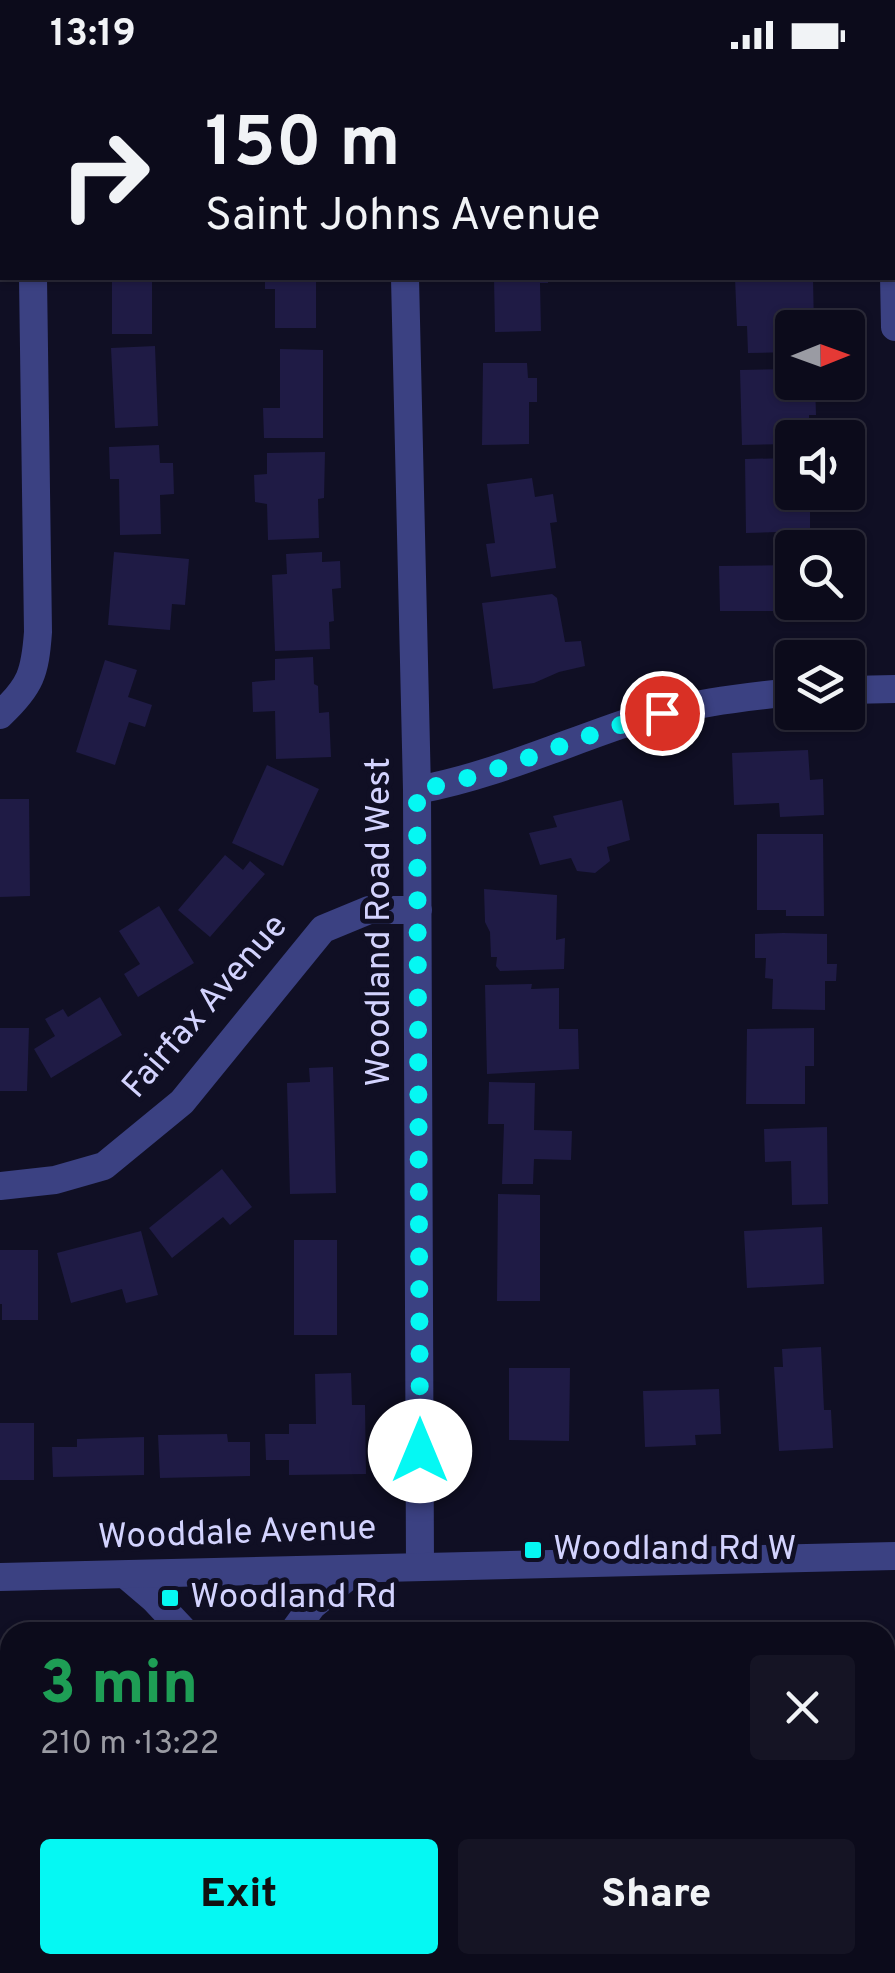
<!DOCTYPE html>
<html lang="en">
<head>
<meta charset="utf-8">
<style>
	:root { --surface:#0c0b1b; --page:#151424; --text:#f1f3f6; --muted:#9a9ba3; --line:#2c2b3a; --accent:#05f8f3 }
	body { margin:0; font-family:Overpass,sans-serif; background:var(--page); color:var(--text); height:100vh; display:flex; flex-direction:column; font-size:38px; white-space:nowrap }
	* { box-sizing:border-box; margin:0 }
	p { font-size:32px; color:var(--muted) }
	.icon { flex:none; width:55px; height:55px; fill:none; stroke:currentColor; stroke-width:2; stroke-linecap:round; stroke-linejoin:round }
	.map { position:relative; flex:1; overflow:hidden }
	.drawer { position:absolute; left:0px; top:1552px; width:895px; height:352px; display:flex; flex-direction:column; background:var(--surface); border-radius:30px 30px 0 0; box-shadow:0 2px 8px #0004,0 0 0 2px var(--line) }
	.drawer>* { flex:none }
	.top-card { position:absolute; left:0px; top:0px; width:895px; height:210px; box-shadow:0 2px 8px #0004,0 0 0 2px var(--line); background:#0c0b1b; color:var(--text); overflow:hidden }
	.needle { width:65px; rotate:89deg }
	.controls { position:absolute; left:775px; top:240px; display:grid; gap:20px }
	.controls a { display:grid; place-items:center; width:90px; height:90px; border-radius:10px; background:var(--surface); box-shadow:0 2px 8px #0004,0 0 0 2px var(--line); font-size:50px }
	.pin { position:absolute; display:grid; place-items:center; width:85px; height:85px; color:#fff; margin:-42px; border:5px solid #fff; border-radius:50%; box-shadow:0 2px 10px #0007 }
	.me { position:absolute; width:110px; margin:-55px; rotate:0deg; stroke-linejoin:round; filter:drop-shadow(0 0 8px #0008) }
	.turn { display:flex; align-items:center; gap:35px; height:210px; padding:0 40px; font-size:45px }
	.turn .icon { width:130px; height:130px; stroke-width:2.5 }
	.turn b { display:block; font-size:70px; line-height:85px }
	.round { display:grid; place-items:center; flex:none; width:105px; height:105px; border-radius:10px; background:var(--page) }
	.summary { display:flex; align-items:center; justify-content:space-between; height:170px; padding:0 40px }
	h1 { font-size:60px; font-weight:800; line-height:75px; color:#1e9e55 }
	.action { display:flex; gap:20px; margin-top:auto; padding:20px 40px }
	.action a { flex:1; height:115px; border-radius:10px; background:var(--accent); color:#111; font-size:40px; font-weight:800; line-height:115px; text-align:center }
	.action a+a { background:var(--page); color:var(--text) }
	.status { display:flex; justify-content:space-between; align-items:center; height:70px; padding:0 50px; background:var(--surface); direction:ltr }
	.status svg { height:28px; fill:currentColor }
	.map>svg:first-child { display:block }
	.building { fill:#1f1b45 }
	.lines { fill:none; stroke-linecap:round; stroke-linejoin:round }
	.minor { stroke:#3b4182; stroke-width:28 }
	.tertiary { stroke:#3b4182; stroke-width:28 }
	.route { stroke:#05f8f3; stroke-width:18; stroke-dasharray:0 32.4 }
	.poi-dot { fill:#05f8f3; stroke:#100f24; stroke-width:4 }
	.labels { text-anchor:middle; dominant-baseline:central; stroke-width:10; stroke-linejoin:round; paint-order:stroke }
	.street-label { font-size:35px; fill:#d3d3fe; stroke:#100f24 }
	.poi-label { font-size:35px; fill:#d3d3fe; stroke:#100f24; text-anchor:start }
</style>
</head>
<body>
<div class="status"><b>13:19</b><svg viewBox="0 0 49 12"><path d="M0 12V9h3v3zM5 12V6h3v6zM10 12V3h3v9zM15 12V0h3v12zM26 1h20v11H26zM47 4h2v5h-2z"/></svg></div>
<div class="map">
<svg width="895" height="1903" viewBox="0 0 895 1903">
	<rect width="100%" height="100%" fill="#100f24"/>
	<path class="building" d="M112,208H152V264H112Z
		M265,208H316V258H275V219H265Z
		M494,208H548V213H540L541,261L495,262Z
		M735,208H813L814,258H792V282L748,283L747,256H737Z
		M155,276L158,356L115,358L111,278Z
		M280,279L323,280V368H264L263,338H280Z
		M483,293H527L528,308H537V332H529V374L482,375Z
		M792,299V312H815L816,345H809V368H792V374L742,375L740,300Z
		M159,375L160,393H173L174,424L160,425L161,464L120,465L119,409H110L109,377Z
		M325,382L324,428L318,429L319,468L268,470L267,434L255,432L254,405L267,404V383Z
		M792,388V422H819V435H810V461L746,463L745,389Z
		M532,408L535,427L553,424L557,452L550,453L556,498L491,507L486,474L495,473L487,414Z
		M114,482L189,489L185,535L172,534L170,560L108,555Z
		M322,482V492L340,491L341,518L332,519L334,551L329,552L330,579L275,581L272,505L287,504L286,484Z
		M792,495V532H821V541H720L719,496Z
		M552,524L557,528L565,572L581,571L585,596L559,602L534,613L493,619L482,533Z
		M313,587L314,614L318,616L319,643L329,642L331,687L276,689L275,641L253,642L252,612L275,610V589Z
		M105,590L137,600L128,627L152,635L145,657L129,652L115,695L76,682Z
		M808,680L810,710L823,709L824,745L780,747L779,733L734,735L732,683Z
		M267,695L319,719L283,796L232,773Z
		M0,729H29L30,826L0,827Z
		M622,730L630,770L607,777L610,791L595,803L577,801L571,788L540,795L529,763L557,757L553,746Z
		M757,764H823L824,846H786V840H757Z
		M225,785L243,800L250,791L265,804L210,867L178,840Z
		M484,819L557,825L556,870L565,868L564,899L500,901L496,896L497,887H491L490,862L485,852Z
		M159,836L194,893L138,927L124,904L140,894L119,861Z
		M783,863L827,864V894H837L836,911H825V940L772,939L773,909L765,908L766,888H755V864Z
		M532,914L531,919L559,918V959H578L579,999L487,1004L485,915Z
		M100,927L122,965L51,1008L34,979L55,966L45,949L63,939L68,947Z
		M0,958H29L27,1021H0Z
		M814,958V996H805V1034H746L747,959Z
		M333,997L336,1123L290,1124L287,1013L310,1012L309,998Z
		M489,1012L535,1013L534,1060L572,1061L571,1090L534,1089L533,1114H502L504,1054H488Z
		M827,1057L828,1134L792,1135L791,1091L765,1092L764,1059Z
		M222,1099L252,1137L230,1155L223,1147L172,1188L149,1158Z
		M498,1124L540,1125V1231H497Z
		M822,1157L824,1214L747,1218L744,1161Z
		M141,1161L158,1225L126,1233L122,1219L71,1233L57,1183Z
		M294,1170H337V1265H294Z
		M0,1180H38V1250H2V1234H0Z
		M821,1277L824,1340H831L833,1378L779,1381L774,1297H783L782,1279Z
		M509,1298H570L569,1371L509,1370Z
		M351,1303L352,1335H365L366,1404L289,1405V1390H266L265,1364H289V1354H316L315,1304Z
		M719,1319L721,1364L695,1365L696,1375L645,1377L643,1321Z
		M0,1353H34V1410H0Z
		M227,1364L228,1372H250V1406L160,1408L158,1365Z
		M144,1367V1405L53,1407L52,1377H77V1369Z
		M885,1602H895V1685H885Z
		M895,1851V1903H884L870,1895H885V1860L888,1862Z
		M118,1895H153V1903H118Z
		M362,1895H418L430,1903H372Z
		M447,1895H463L475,1903H441Z
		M592,1895H669V1903H592Z"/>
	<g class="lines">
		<path class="minor" d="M30,0V2
			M401,0V2
			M891,0V2
			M892,104L895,257
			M405,208L417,720L420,1497
			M848,620L895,619
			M0,645C31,616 35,603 38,562L33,208
			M417,720C492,706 560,675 632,651C684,634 738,628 792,622
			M0,1116L55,1110L104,1096L182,1032L323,859L369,840H418
			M126,1505L153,1528L185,1562
			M293,1562L312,1536L357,1499
			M262,1895L264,1903"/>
		<path class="tertiary" d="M0,1507L895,1486"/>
	</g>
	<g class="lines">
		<path class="route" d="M420,1381L417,720C503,704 579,664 662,643"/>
	</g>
	<g class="poi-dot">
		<rect x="523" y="1470" width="20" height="20" rx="5"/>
		<rect x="160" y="1518" width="20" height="20" rx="5"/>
	</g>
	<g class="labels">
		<g class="street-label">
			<text transform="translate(380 852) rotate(-90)">Woodland Road West</text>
			<text transform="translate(206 937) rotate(-49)">Fairfax Avenue</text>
			<text transform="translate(237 1464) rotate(-2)">Wooddale Avenue</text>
		</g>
		<g class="poi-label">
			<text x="553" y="1480">Woodland Rd W</text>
			<text x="190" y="1528">Woodland Rd</text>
		</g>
	</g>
</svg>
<div class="controls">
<a><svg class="needle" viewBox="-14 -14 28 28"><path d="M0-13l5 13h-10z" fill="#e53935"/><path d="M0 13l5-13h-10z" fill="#9a9ba3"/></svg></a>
<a><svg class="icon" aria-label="sound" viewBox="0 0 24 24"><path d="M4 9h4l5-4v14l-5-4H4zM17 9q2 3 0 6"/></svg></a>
<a><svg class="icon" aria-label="search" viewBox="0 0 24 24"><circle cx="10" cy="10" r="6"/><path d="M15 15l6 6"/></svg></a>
<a><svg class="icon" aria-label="layers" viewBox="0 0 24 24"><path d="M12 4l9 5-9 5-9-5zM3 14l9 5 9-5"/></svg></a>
</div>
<div class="pin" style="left:662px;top:643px;background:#d93025"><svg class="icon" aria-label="arrive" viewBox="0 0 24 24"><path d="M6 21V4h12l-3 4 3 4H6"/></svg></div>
<svg class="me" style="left:420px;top:1381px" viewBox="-20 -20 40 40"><circle r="19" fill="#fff"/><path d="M0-13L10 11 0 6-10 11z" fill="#05f8f3"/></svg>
<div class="top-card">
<div class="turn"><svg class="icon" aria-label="right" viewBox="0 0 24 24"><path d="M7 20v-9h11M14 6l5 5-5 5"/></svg><div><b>150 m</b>Saint Johns Avenue</div></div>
</div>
<section class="drawer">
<div class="summary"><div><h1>3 min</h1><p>210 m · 13:22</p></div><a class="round"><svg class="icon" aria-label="close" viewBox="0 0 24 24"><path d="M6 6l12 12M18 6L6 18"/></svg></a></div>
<div class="action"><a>Exit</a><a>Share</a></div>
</section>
</div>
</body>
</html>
